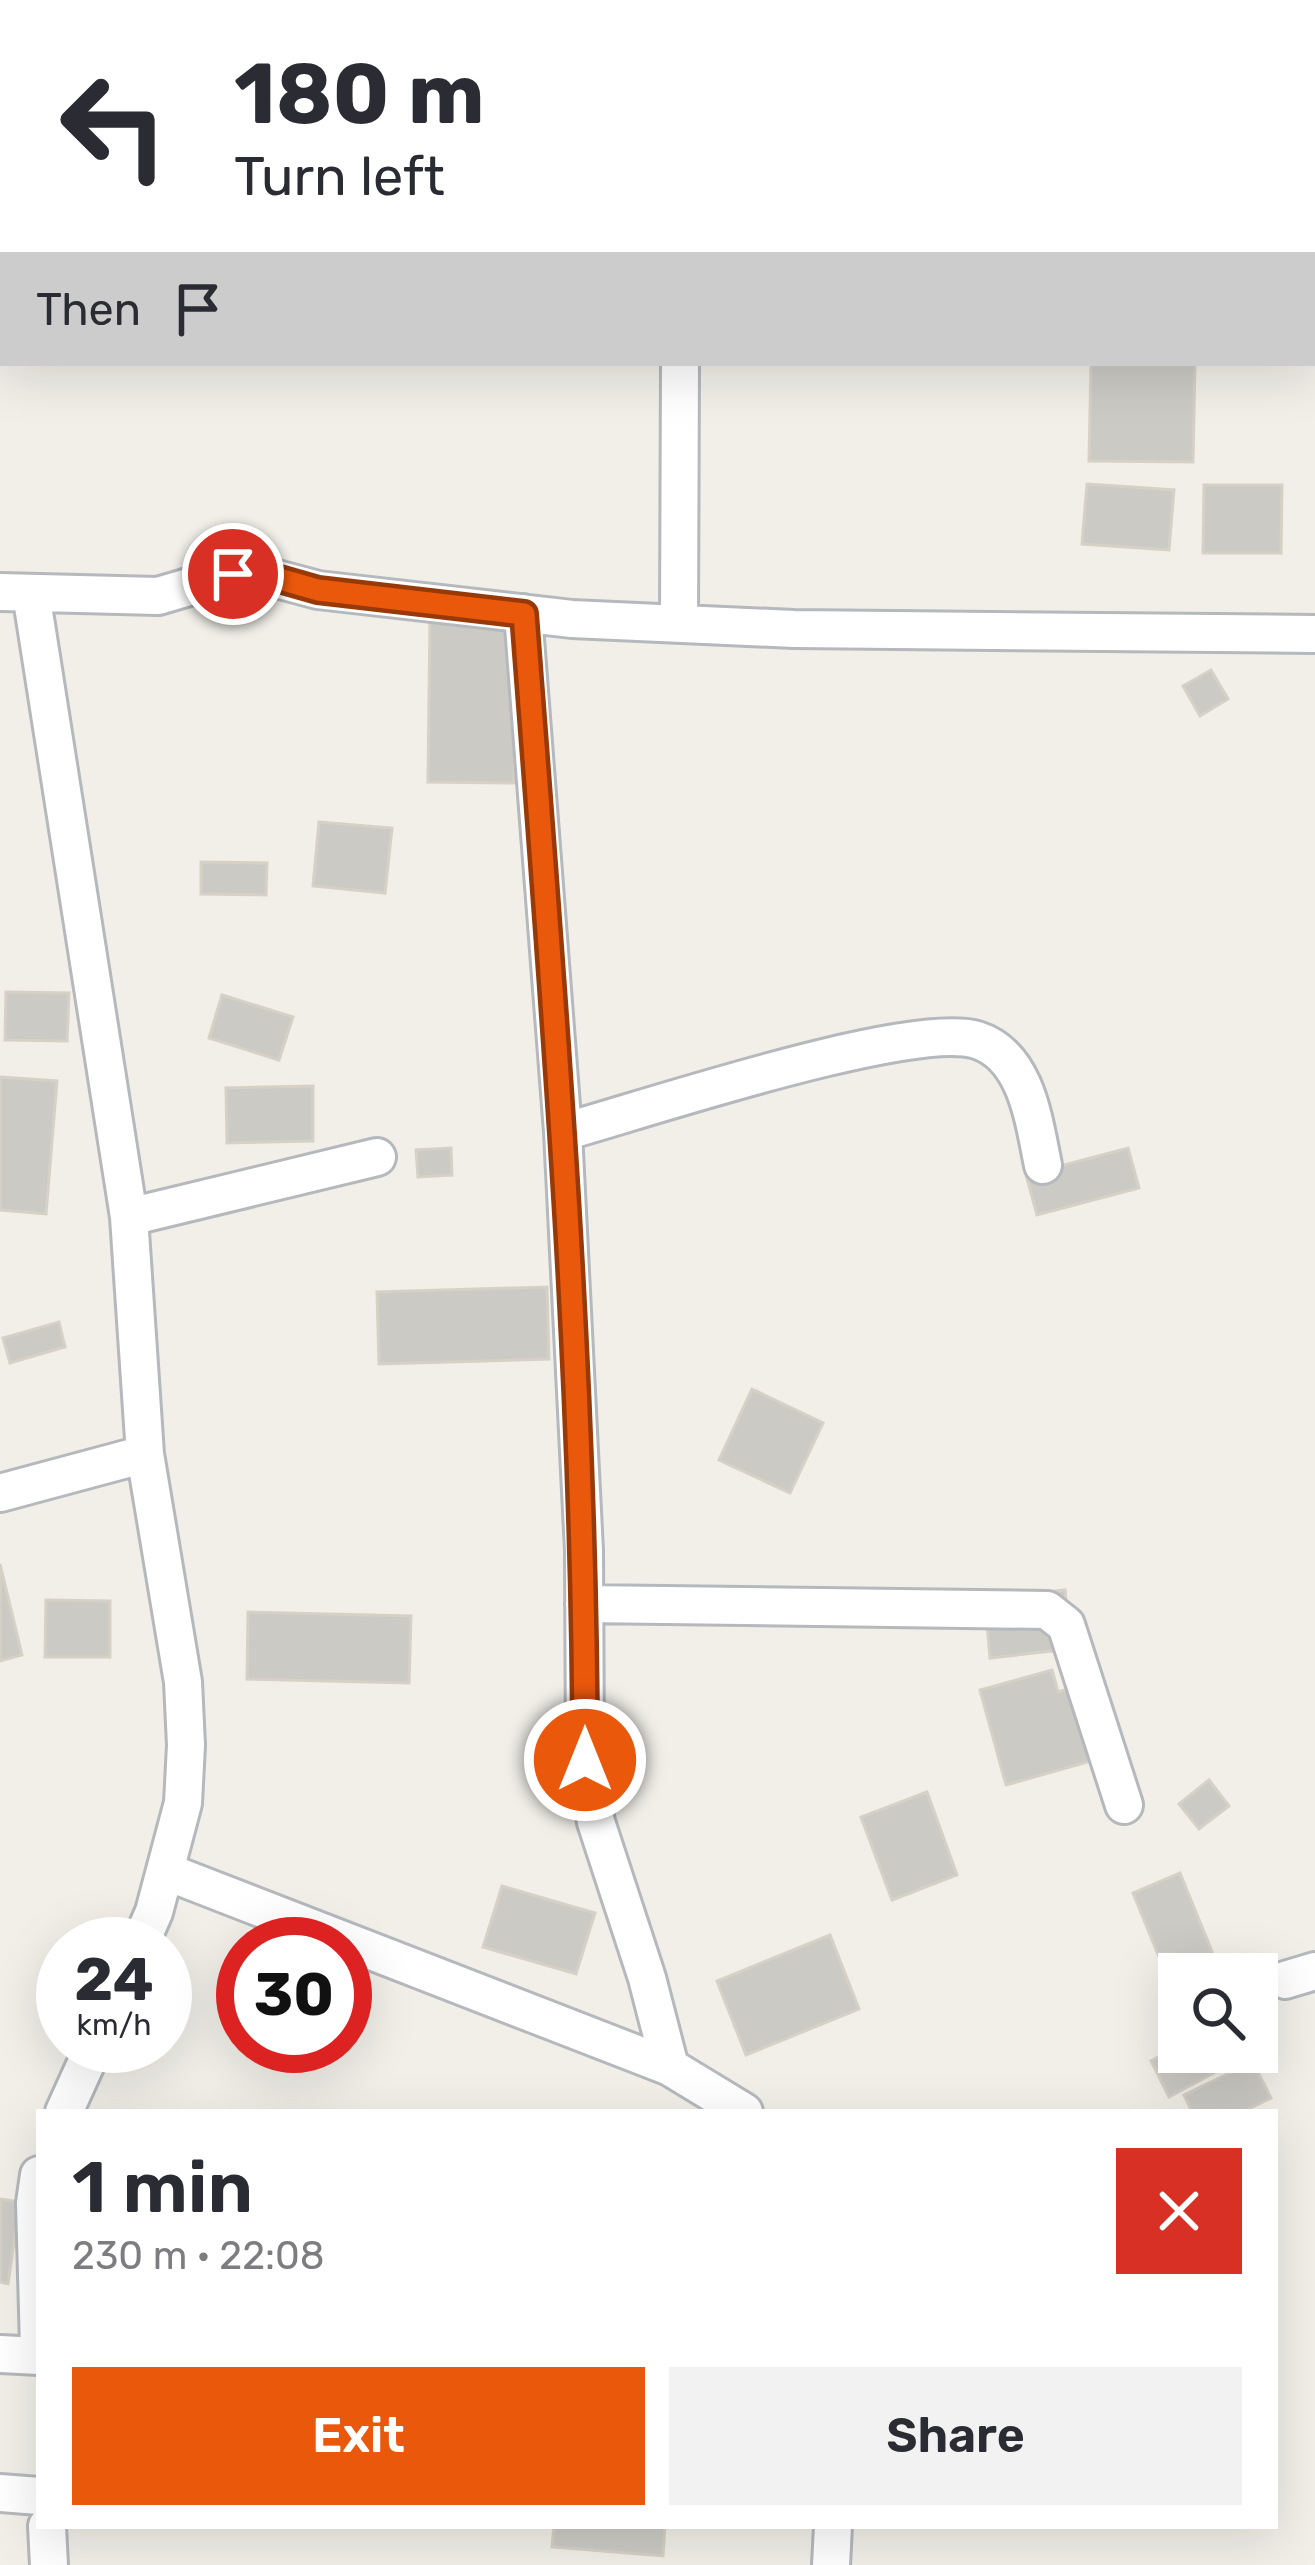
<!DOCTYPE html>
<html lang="en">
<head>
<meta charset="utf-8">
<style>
	:root { --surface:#fff; --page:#f2f2f3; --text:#2b2b33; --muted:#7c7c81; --accent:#ea580c }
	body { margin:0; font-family:Rubik,sans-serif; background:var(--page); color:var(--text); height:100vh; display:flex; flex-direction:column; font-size:45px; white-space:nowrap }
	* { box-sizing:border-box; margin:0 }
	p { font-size:39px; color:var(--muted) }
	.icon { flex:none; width:66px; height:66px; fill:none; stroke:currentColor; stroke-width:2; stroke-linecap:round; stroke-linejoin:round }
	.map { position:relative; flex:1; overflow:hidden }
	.details { position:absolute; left:36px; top:2109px; width:1242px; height:420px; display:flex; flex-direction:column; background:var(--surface); border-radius:0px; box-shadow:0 12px 48px #0002 }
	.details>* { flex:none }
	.hud { position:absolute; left:0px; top:0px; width:1317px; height:366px; box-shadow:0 12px 48px #0002; background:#fff; color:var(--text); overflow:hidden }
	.fabs { position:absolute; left:1158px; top:1953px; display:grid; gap:24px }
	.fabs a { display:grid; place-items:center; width:120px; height:120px; border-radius:0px; background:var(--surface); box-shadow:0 12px 48px #0002; font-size:60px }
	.speed { position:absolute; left:36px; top:1917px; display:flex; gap:24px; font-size:60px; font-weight:700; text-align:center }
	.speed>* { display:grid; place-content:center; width:156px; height:156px; border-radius:50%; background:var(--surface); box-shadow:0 12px 48px #0002; line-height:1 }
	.speed small { font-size:30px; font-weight:400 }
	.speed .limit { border:18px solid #d22; background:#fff; color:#111 }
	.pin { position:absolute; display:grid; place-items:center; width:102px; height:102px; color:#fff; margin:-51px; border:6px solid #fff; border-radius:50%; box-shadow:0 3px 12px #0007 }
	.me { position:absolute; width:132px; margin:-66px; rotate:0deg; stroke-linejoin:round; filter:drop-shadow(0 0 9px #0008) }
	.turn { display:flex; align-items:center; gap:42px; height:252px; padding:0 36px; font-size:54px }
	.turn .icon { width:156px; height:156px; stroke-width:2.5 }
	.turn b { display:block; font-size:84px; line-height:102px }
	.then { display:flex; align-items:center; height:114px; padding:0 36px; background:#0003; gap:24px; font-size:45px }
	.round { display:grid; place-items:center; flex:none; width:126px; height:126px; border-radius:0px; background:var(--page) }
	.summary { display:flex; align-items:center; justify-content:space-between; height:204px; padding:0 36px }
	h1 { font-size:72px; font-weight:600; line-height:90px }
	.cta { display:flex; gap:24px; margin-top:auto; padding:24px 36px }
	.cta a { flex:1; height:138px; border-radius:0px; background:var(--accent); color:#fff; font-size:48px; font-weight:600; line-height:138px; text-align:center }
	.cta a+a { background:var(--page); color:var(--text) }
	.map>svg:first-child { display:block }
	.building { fill:#cccac5; stroke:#d6d1c6; stroke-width:3 }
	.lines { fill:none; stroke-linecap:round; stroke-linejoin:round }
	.street-casing { stroke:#b5b8bc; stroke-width:42 }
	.street { stroke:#fff; stroke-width:36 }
	.route-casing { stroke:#983908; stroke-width:30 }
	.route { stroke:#ea580c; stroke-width:21 }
</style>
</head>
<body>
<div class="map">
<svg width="1315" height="2565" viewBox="0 0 1315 2565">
	<rect width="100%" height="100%" fill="#f1efe8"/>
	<path class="building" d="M2,37L3,164H0V38Z
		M1091,363H1195L1193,462L1089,461Z
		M1087,484L1174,490L1169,550L1082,544Z
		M1204,485H1282L1281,553H1203Z
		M430,617H517L514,783L428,782Z
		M1211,670L1228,699L1200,716L1183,686Z
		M319,822L392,828L385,893L313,886Z
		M201,862L267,863L266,895L201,894Z
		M6,992L69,993L67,1041L5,1040Z
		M222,995L293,1017L279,1060L209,1038Z
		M0,1077L57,1081L46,1214L0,1210Z
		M0,1077L57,1081L46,1214L0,1210Z
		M313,1086V1141L227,1143L226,1088Z
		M451,1148L452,1175L418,1177L416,1150Z
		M1128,1148L1139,1188L1037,1215L1026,1175Z
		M547,1287L549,1359L379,1364L377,1292Z
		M59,1322L65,1347L10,1363L3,1338Z
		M752,1389L823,1423L790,1493L719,1460Z
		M0,1564L22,1655L0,1661Z
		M1065,1590L1071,1649L990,1658L985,1599Z
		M46,1600L110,1601V1657H45Z
		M248,1612L411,1616L409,1683L247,1679Z
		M1052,1670L1058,1692L1078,1686L1098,1759L1006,1785L980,1690Z
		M1209,1780L1229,1806L1199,1829L1179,1804Z
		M927,1792L957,1875L892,1900L861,1817Z
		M1180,1873L1213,1954L1166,1974L1133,1893Z
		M502,1886L595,1913L576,1974L483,1947Z
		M830,1935L859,2009L746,2055L717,1981Z
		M1179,2046V2052H1224L1230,2064L1169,2097L1151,2061Z
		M1253,2062L1271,2098L1242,2112H1192L1184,2095Z
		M0,2199L20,2202L8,2284L0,2282Z
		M554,2526H665L663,2556L552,2547Z"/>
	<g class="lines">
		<defs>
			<path id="street" d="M53,0L76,3
				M563,3L564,0
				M1314,158H1315
				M0,592L158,596L233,574L262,575L318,590L572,619L794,629L1315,634
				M31,593L129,1217L145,1454L183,1682L186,1745L183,1803L154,1912L140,1944
				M523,613L563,1132L584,1551L585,1760L596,1822L647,1978L670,2067
				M679,624L680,363
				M563,1132C643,1110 911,1020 977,1040C1027,1056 1034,1122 1043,1165
				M129,1217L377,1157
				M0,1493L145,1454
				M584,1604L1047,1610L1066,1625L1124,1805
				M165,1871L670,2067L744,2112
				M1285,1980L1315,1971
				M64,2112L94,2046
				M39,2175L35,2203L39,2347
				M0,2354L39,2356
				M0,2493L39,2496
				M47,2526L49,2565
				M831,2565L833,2526"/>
		</defs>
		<use href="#street" class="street-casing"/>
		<use href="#street" class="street"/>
	</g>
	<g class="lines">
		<defs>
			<path id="route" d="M233,574H262L318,590L524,614C553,995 585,1377 585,1760"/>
		</defs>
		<use href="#route" class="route-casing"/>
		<use href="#route" class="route"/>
	</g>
</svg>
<div class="fabs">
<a><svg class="icon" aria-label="search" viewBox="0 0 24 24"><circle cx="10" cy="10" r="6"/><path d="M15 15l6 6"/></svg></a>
</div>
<div class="speed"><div>24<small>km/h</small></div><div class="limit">30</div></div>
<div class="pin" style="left:233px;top:574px;background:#d93025"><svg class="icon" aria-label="arrive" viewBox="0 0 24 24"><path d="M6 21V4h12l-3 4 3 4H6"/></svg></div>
<svg class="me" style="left:585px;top:1760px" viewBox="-20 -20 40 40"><circle r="17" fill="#ea580c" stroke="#fff" stroke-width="3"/><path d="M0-11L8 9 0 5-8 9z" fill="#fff"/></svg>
<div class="hud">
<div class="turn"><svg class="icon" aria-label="left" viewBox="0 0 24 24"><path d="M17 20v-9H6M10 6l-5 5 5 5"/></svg><div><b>180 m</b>Turn left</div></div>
<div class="then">Then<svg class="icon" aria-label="arrive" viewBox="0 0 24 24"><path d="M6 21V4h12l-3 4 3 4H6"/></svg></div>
</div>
<section class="details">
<div class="summary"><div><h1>1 min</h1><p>230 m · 22:08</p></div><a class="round" style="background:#d93025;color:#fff"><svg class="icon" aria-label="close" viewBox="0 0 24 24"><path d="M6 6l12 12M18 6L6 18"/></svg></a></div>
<div class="cta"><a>Exit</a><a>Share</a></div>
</section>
</div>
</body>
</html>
